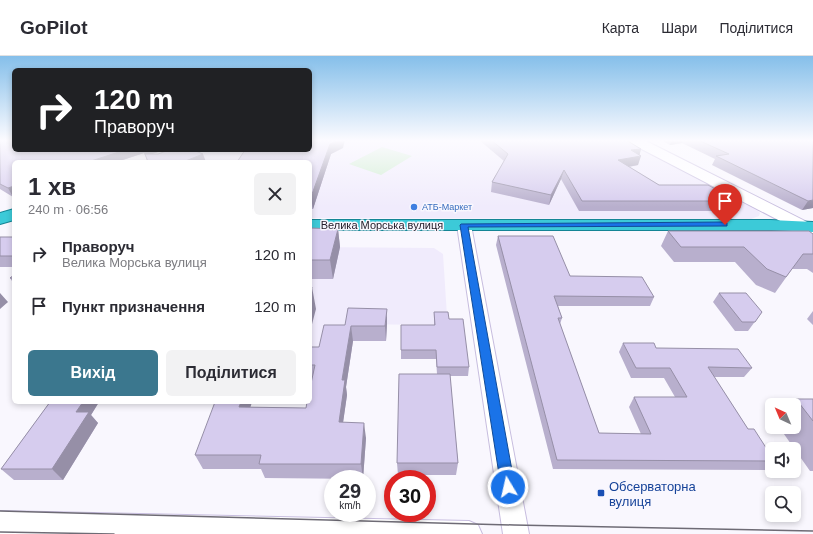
<!DOCTYPE html>
<html lang="uk">
<head>
<meta charset="utf-8">
<style>
	:root { --surface:#fff; --page:#f2f2f3; --text:#2b2b33; --muted:#7c7c81; --line:#e1e1e2; --accent:#3b778e }
	body { margin:0; font-family:Helvetica,sans-serif; background:var(--page); color:var(--text); height:100vh; display:flex; flex-direction:column; font-size:15px; white-space:nowrap }
	* { box-sizing:border-box; margin:0 }
	p { font-size:13px; color:var(--muted) }
	.icon { flex:none; width:22px; height:22px; fill:none; stroke:currentColor; stroke-width:2; stroke-linecap:round; stroke-linejoin:round }
	.map { position:relative; flex:1; overflow:hidden }
	.sheet { position:absolute; left:12px; top:104px; width:300px; height:244px; display:flex; flex-direction:column; background:var(--surface); border-radius:6px; box-shadow:0 2px 6px #0003 }
	.sheet>* { flex:none }
	.top-card { position:absolute; left:12px; top:12px; width:300px; height:84px; border-radius:6px; box-shadow:0 2px 6px #0003; background:#202124; color:#fff; overflow:hidden }
	.needle { width:26px; rotate:316deg }
	.fabs { position:absolute; left:765px; top:342px; display:grid; gap:8px }
	.fabs a { display:grid; place-items:center; width:36px; height:36px; border-radius:6px; background:var(--surface); box-shadow:0 2px 6px #0003; font-size:20px }
	.speed { position:absolute; left:324px; top:414px; display:flex; gap:8px; font-size:20px; font-weight:700; text-align:center }
	.speed>* { display:grid; place-content:center; width:52px; height:52px; border-radius:50%; background:var(--surface); box-shadow:0 2px 6px #0003; line-height:1 }
	.speed small { font-size:10px; font-weight:400 }
	.speed .limit { border:6px solid #d22; background:#fff; color:#111 }
	.pin { position:absolute; display:grid; place-items:center; width:34px; height:34px; color:#fff; margin:-41px -17px; border-radius:50% 50% 50% 0; rotate:-45deg; box-shadow:0 0 4px #0007 }
	.pin .icon { rotate:45deg }
	.me { position:absolute; width:44px; margin:-22px; rotate:351deg; stroke-linejoin:round; filter:drop-shadow(0 0 3px #0008) }
	.turn { display:flex; align-items:center; gap:14px; height:84px; padding:0 16px; font-size:18px }
	.turn .icon { width:52px; height:52px; stroke-width:2.5 }
	.turn b { display:block; font-size:28px; line-height:34px }
	.round { display:grid; place-items:center; flex:none; width:42px; height:42px; border-radius:6px; background:var(--page) }
	.overview { display:flex; align-items:center; justify-content:space-between; height:68px; padding:0 16px }
	h1 { font-size:24px; font-weight:800; line-height:30px }
	.primary-button { display:flex; gap:8px; margin-top:auto; padding:8px 16px }
	.primary-button a { flex:1; height:46px; border-radius:6px; background:var(--accent); color:#fff; font-size:16px; font-weight:800; line-height:46px; text-align:center }
	.primary-button a+a { background:var(--page); color:var(--text) }
	ul { padding:0; list-style:none }
	li { display:flex; align-items:center; gap:12px; height:52px; padding:0 16px }
	li div { flex:1 }
	li b { display:block; font-size:15px }
	li em { font-style:normal }
	header { display:flex; align-items:center; gap:24px; box-sizing:border-box; height:56px; padding:0 20px; background:var(--surface); border-bottom:1px solid var(--line) }
	header strong { font-size:19px }
	nav { display:flex; gap:22px; margin-inline-start:auto; font-size:14px }
	.map>svg:first-child { display:block }
	.built { fill:#f0ebfc }
	.green { fill:#cdecce }
	.lines { fill:none; stroke-linecap:round; stroke-linejoin:round }
	.minor-casing { stroke:#c7bddf; stroke-width:2 }
	.tertiary-casing { stroke:#c7bddf; stroke-width:2 }
	.trunk-casing { stroke:#148595; stroke-width:2 }
	.minor { fill:#fff; fill-rule:evenodd }
	.tertiary { fill:#fff; fill-rule:evenodd }
	.trunk { fill:#3ccad8; fill-rule:evenodd }
	.tram { stroke:#6e6b75; stroke-width:1.5 }
	.wall { fill:#b8afcd }
	.shaded-wall { fill:#968fa7 }
	.building { fill:#d6ccee; stroke:#968fa7 }
	.route { fill:#1a73e8; stroke:#114b97 }
	.shop-dot { fill:#3f7fe0; stroke:#f9f7fe; stroke-width:1.5 }
	.transit-dot { fill:#1a4fb4; stroke:#f9f7fe; stroke-width:1.5 }
	.labels { text-anchor:middle; dominant-baseline:central; stroke-width:3; stroke-linejoin:round; paint-order:stroke }
	.far-shop-label { font-size:9px; fill:#366cbe; stroke:#f9f7fe; text-anchor:start }
	.street-label { font-size:11px; fill:#24202c; stroke:#f9f7fe }
	.near-transit-label { font-size:13px; fill:#164399; stroke:#f9f7fe; text-anchor:start }
</style>
</head>
<body>
<header>
<strong>GoPilot</strong>
<nav><a>Карта</a><a>Шари</a><a>Поділитися</a></nav>
</header>
<div class="map">
<svg width="813" height="478" viewBox="0 0 813 478">
	<rect width="100%" height="100%" fill="#f9f7fe"/>
	<path class="built" d="M310,84H626L755,151L760,157L759,160L751,163H738L310,162V106H157L188,94H310Z
		M310,191L434,192L443,198L447,260L434,272L433,269L350,268L325,292H310Z"/>
	<path class="green" d="M382,91L412,100L381,119L349,108Z"/>
	<g class="lines">
		<defs>
			<path id="minor" d="M464,165L469,166L471,169L529,478H503L457,169L459,166Z
				M0,455L469,465L478,469L482,478H0Z"/>
			<path id="tertiary" d="M628,84H644L813,169V180L807,179L630,87Z"/>
			<path id="trunk" d="M14,153V164L0,168V157Z
				M310,164H771L813,166V176L771,174H310Z"/>
		</defs>
		<use href="#minor" class="minor-casing"/>
		<use href="#tertiary" class="tertiary-casing"/>
		<use href="#trunk" class="trunk-casing"/>
		<use href="#minor" class="minor"/>
		<use href="#tertiary" class="tertiary"/>
		<use href="#trunk" class="trunk"/>
		<path class="tram" d="M0,455L514,469L813,475
			M0,476L114,478"/>
	</g>
	<path class="wall" d="M0,84L14,94H164L152,98L148,106L144,97L13,141L0,133Z
		M479,84H626L641,93L639,99L638,109L629,111L659,129L738,145L732,155H579L561,123L549,149L491,136L492,126L504,105Z
		M661,84H813V152L802,154L712,109L715,103L682,87L670,89Z
		M343,92L331,98L313,153H310V106Z
		M310,172L338,173L340,191L333,223H310Z
		M668,175L813,178V217L807,213H792L775,237L756,229L735,206H674L661,190Z
		M498,180L570,220L654,241L650,250H558L562,262L560,268L599,377L641,378L629,351L634,341H675L664,322H631L619,296L623,287L656,292L752,312L744,321H714L748,373L772,401V408L765,414L553,413L496,189Z
		M0,181H14V211H0Z
		M14,219V228L10,222Z
		M719,237L762,256L748,275H735L713,246Z
		M813,255V269L807,263Z
		M434,256L449,263L469,311L468,320H450L458,407L456,419H398L397,407L437,318L436,303H401V269H434Z
		M387,268L386,285H353L346,331L347,339L343,366L366,382L363,423L265,422L261,413H203L195,399L251,351L306,352L312,324H310V291H319L345,269Z
		M796,343H813V415H810L779,371H794V349H790Z
		M50,346H99L91,359L98,367L63,424H14L1,413Z"/>
	<path class="shaded-wall" d="M338,84H345L343,92L331,98L313,153L311,141L330,88Z
		M672,84H683L682,87L670,89Z
		M641,93L639,101L641,100L638,109L615,113L618,104L631,94Z
		M125,94H164L146,100L144,97L116,106H88Z
		M203,98L206,106H183Z
		M564,114L561,123L549,149L551,139Z
		M14,130V141H13L8,132Z
		M813,144V152L802,154L808,145Z
		M338,173L340,191L333,223L330,204Z
		M312,231L316,253L311,272L310,265V238Z
		M0,237L8,246L0,253Z
		M387,253V268L386,285L385,270Z
		M351,270L353,285L346,331L347,339L341,381L339,366L342,324Z
		M83,346H99L91,359L98,367L63,424L52,413L76,356Z
		M241,346H252L246,366L239,351Z
		M364,367L366,382L363,423L361,408Z"/>
	<path class="building" d="M0,84H14V94H125L88,106H14V130L8,132L0,128Z
		M310,84H338L330,88L311,141H310V106H237L245,94H310Z
		M491,84H626L641,93L631,94L641,100L618,104L659,129H708L738,145H582L564,114L551,139L492,126L508,98Z
		M698,84H813V144L808,145L716,100L729,98Z
		M169,94H193L203,98L183,106H148L145,98H158Z
		M310,172L338,173L330,204H310Z
		M668,175H809L813,178V198H803L786,221L767,213L744,191H681Z
		M498,180H553L570,220L642,221L654,241L554,240L562,262H558L599,377L651,378L634,341H687L670,312H636L623,287H654L656,292L738,293L752,312L708,311L748,373H754L772,401V405L557,404Z
		M0,181H14V200H0Z
		M14,219V222H10Z
		M310,231H312L310,238Z
		M719,237H746L762,256L755,266H742Z
		M348,252L387,253L385,270H351L342,324H345L339,366L364,367L361,408H259L261,399H195L215,346H241L239,351L306,352L307,346H310V332L315,309H310V291H319L324,269H345Z
		M434,256H448L449,263H463L469,311H437L436,294H401V269H435Z
		M399,318H450L458,407H397Z
		M796,343H813V365Z
		M50,346H83L76,356H89L52,413H1Z"/>
	<linearGradient id="sky" x2="0" y2="1"><stop stop-color="#85bfea"/><stop offset="0.56" stop-color="#fcfbff"/><stop offset="1" stop-color="#fcfbff" stop-opacity="0"/></linearGradient>
	<rect width="813" height="151" fill="url(#sky)"/>
	<path class="route" d="M725,166L727,167V170L468,171L515,431L513,436L508,438L503,436L501,431L460,169L461,168Z"/>
	<circle class="shop-dot" cx="414" cy="151" r="4"/>
	<rect class="transit-dot" x="597" y="433" width="8" height="8" rx="2"/>
	<g class="labels">
		<g class="far-shop-label">
			<text x="422" y="151">АТБ-Маркет</text>
		</g>
		<g class="street-label">
			<text x="382" y="169">Велика Морська вулиця</text>
		</g>
		<g class="near-transit-label">
			<text x="609" y="430">Обсерваторна<tspan x="609" dy="15">вулиця</tspan></text>
		</g>
	</g>
</svg>
<div class="fabs">
<a><svg class="needle" viewBox="-14 -14 28 28"><path d="M0-13l5 13h-10z" fill="#e53935"/><path d="M0 13l5-13h-10z" fill="#7c7c81"/></svg></a>
<a><svg class="icon" aria-label="sound" viewBox="0 0 24 24"><path d="M4 9h4l5-4v14l-5-4H4zM17 9q2 3 0 6"/></svg></a>
<a><svg class="icon" aria-label="search" viewBox="0 0 24 24"><circle cx="10" cy="10" r="6"/><path d="M15 15l6 6"/></svg></a>
</div>
<div class="speed"><div>29<small>km/h</small></div><div class="limit">30</div></div>
<div class="pin" style="left:725px;top:169px;background:#d93025"><svg class="icon" aria-label="arrive" viewBox="0 0 24 24"><path d="M6 21V4h12l-3 4 3 4H6"/></svg></div>
<svg class="me" style="left:508px;top:431px" viewBox="-20 -20 40 40"><circle r="17" fill="#1a73e8" stroke="#fff" stroke-width="3"/><path d="M0-11L8 9 0 5-8 9z" fill="#fff"/></svg>
<div class="top-card">
<div class="turn"><svg class="icon" aria-label="right" viewBox="0 0 24 24"><path d="M7 20v-9h11M14 6l5 5-5 5"/></svg><div><b>120 m</b>Праворуч</div></div>
</div>
<section class="sheet">
<div class="overview"><div><h1>1 хв</h1><p>240 m · 06:56</p></div><a class="round"><svg class="icon" aria-label="close" viewBox="0 0 24 24"><path d="M6 6l12 12M18 6L6 18"/></svg></a></div>
<ul>
<li><svg class="icon" aria-label="right" viewBox="0 0 24 24"><path d="M7 20v-9h11M14 6l5 5-5 5"/></svg><div><b>Праворуч</b><p>Велика Морська вулиця</p></div><em>120 m</em></li>
<li><svg class="icon" aria-label="arrive" viewBox="0 0 24 24"><path d="M6 21V4h12l-3 4 3 4H6"/></svg><div><b>Пункт призначення</b></div><em>120 m</em></li>
</ul>
<div class="primary-button"><a>Вихід</a><a>Поділитися</a></div>
</section>
</div>
</body>
</html>
